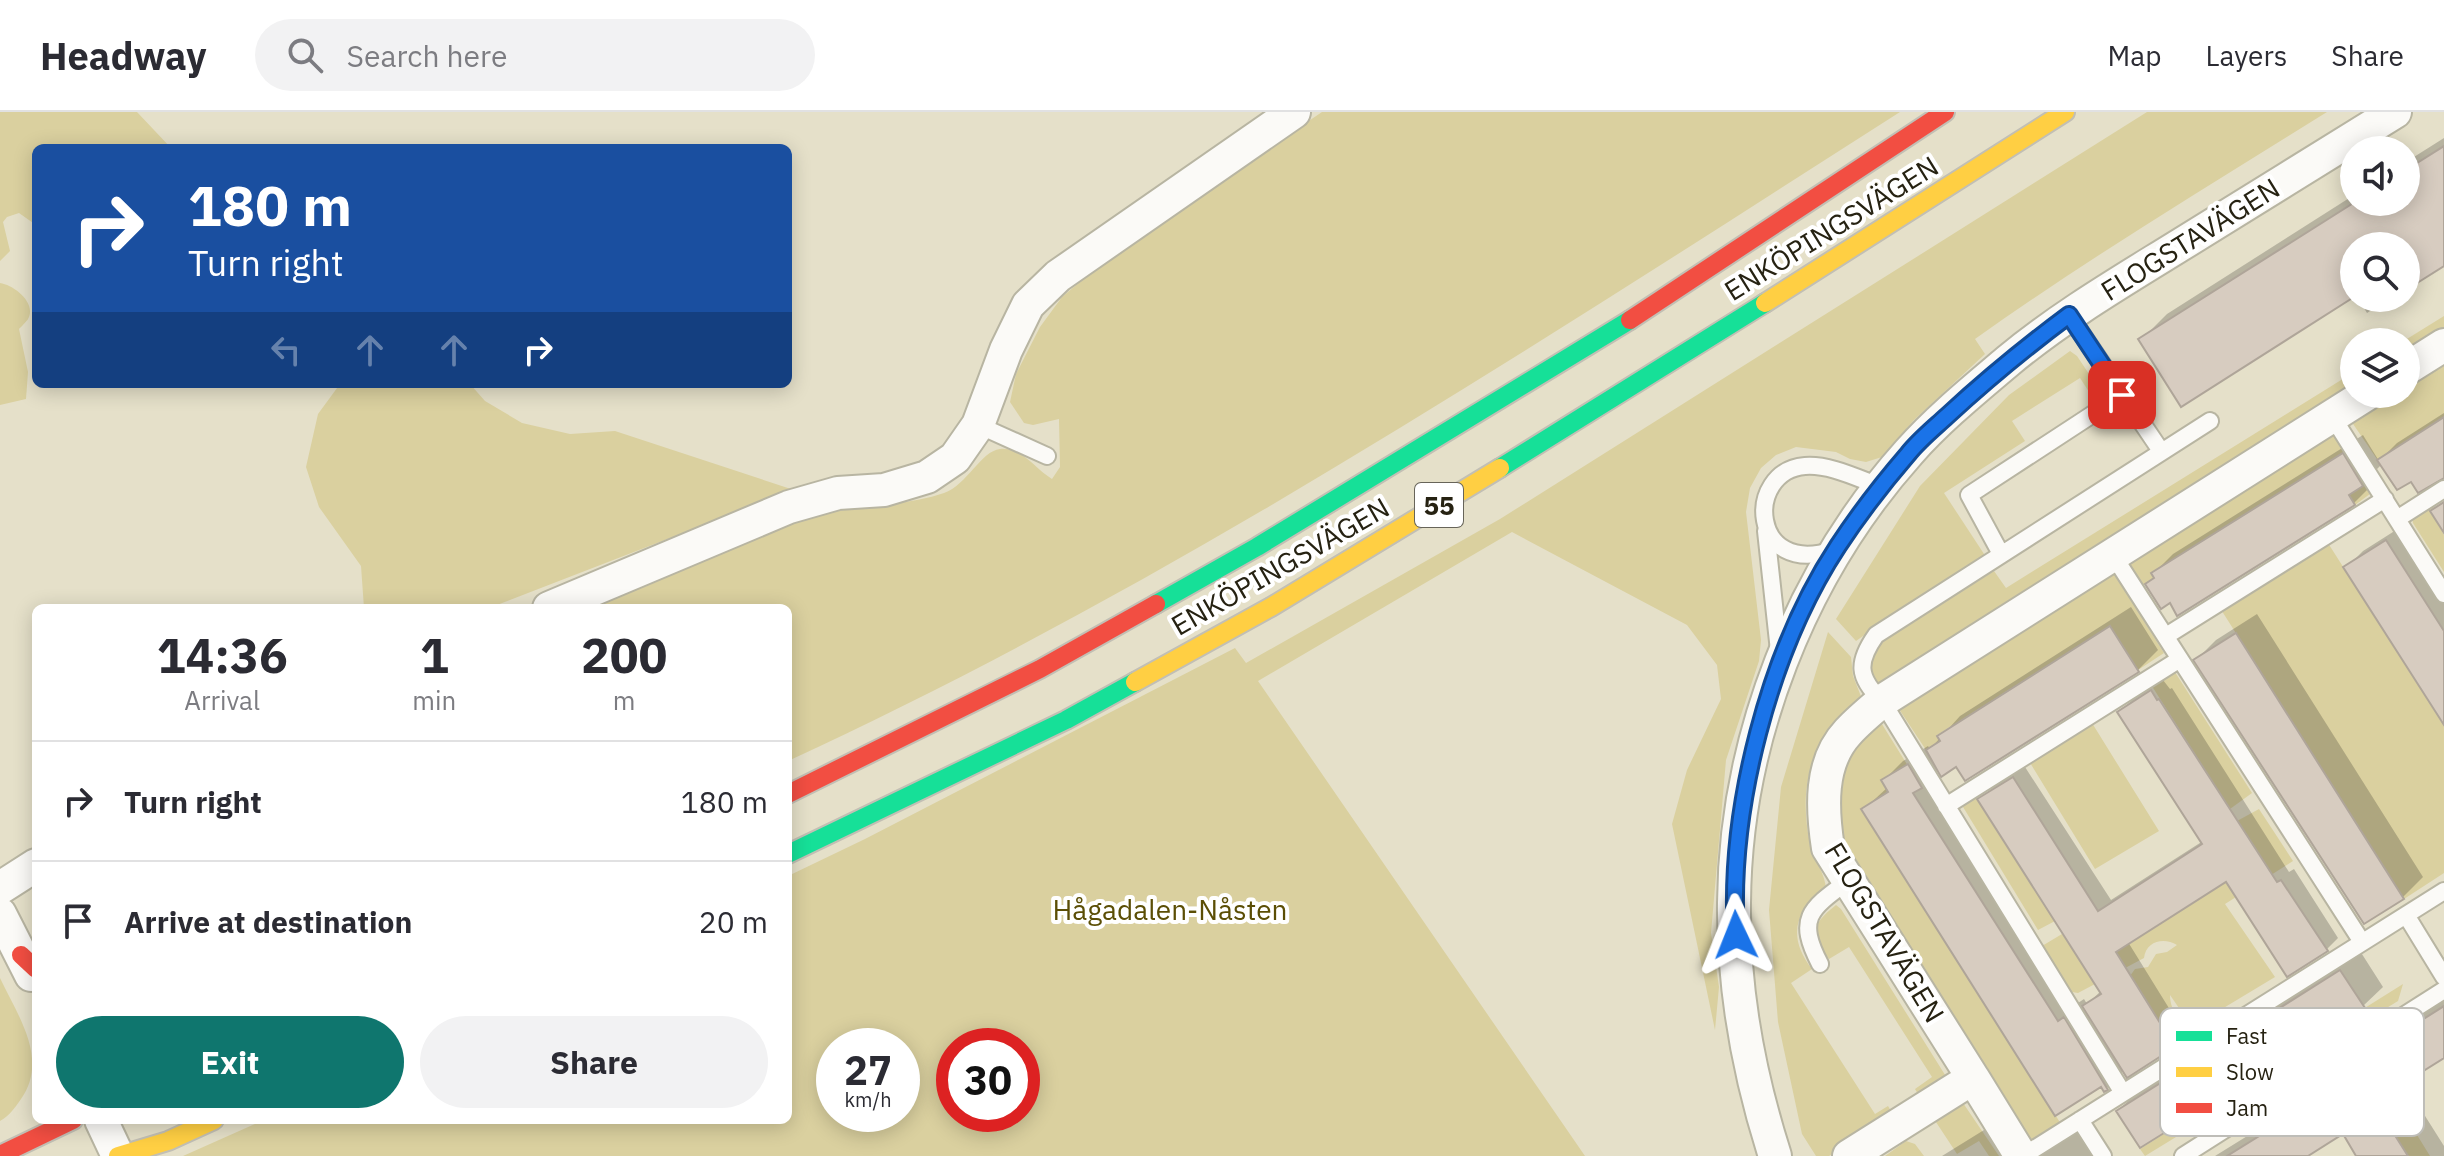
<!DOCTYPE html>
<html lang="en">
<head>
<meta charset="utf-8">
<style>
	:root { --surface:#fff; --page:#f2f2f3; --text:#2b2b33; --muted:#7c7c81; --line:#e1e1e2; --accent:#0f766e }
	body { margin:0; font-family:"IBM Plex Sans",sans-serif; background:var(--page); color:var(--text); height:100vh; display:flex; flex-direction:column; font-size:30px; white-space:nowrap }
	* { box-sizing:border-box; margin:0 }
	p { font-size:26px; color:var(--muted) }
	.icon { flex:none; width:44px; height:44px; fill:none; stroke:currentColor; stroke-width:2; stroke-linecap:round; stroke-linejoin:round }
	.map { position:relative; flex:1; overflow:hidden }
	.sheet { position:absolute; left:32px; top:492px; width:760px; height:520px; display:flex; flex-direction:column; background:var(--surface); border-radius:12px; box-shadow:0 4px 20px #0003 }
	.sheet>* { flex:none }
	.banner { position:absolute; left:32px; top:32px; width:760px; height:244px; border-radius:12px; box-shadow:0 4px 20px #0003; background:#1a4fa0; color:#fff; overflow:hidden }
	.fabs { position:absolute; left:2340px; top:24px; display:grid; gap:16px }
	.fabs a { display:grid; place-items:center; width:80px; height:80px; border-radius:50%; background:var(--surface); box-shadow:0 4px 20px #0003; font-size:40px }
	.speed { position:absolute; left:816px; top:916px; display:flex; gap:16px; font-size:40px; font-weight:700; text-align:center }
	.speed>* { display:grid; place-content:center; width:104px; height:104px; border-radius:50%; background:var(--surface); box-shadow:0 4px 20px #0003; line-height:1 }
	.speed small { font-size:20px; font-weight:400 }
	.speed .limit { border:12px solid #d22; background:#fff; color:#111 }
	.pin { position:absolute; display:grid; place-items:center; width:68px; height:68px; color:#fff; margin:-34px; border-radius:16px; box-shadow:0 4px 12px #0006 }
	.me { position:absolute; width:88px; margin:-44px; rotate:358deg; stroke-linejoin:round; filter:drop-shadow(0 0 6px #0008) }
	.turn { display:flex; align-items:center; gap:28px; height:168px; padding:0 24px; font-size:36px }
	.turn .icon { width:104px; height:104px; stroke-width:2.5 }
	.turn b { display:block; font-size:56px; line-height:68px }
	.lanes { display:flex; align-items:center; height:76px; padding:0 24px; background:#0003; justify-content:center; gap:40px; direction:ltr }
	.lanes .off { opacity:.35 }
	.eta { display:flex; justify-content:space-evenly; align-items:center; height:136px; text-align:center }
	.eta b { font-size:48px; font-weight:700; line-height:56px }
	.cta { display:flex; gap:16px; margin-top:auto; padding:16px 24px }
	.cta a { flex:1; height:92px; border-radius:48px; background:var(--accent); color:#fff; font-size:32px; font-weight:700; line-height:92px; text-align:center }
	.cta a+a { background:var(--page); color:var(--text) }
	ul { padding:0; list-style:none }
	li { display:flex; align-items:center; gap:24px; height:120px; padding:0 24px; border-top:2px solid var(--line) }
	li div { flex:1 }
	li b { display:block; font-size:30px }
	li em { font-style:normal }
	header { display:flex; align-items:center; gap:48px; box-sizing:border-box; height:112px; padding:0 40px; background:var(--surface); border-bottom:2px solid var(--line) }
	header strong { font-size:38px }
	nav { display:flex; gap:44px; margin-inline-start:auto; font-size:28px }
	.search { width:560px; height:72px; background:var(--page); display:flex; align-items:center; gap:20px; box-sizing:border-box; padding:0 28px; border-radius:44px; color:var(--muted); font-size:30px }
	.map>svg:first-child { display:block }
	.green { fill:#dad09f; fill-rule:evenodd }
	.shadow { fill:#0003 }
	.building { fill:#d7ccc0; stroke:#afa599; stroke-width:2 }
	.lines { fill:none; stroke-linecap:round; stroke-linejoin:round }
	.lane-casing { stroke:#b8b5a2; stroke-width:20 }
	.street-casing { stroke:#b8b5a2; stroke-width:36 }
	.fast-casing { stroke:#c2bfb4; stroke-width:22 }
	.slow-casing { stroke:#c2bfb4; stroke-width:22 }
	.jam-casing { stroke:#c2bfb4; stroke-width:22 }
	.lane { stroke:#fbfaf7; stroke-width:16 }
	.street { stroke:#fbfaf7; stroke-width:32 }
	.fast { stroke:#16e098; stroke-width:18 }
	.slow { stroke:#ffcf43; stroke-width:18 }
	.jam { stroke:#f24e42; stroke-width:18 }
	.route-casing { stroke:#114b97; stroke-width:20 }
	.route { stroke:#1a73e8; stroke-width:14 }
	.labels { text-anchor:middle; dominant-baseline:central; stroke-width:8; stroke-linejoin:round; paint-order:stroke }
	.shield { fill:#fff; stroke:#676459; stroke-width:2 }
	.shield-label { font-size:26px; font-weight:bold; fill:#262212 }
	.street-label { font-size:28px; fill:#262212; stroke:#fff }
	.park-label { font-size:28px; fill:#5b4e05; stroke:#fff }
	.key { fill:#fff; stroke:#bebdb8; stroke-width:2 }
	.key-label { font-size:22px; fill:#262212 }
</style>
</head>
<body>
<header>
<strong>Headway</strong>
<div class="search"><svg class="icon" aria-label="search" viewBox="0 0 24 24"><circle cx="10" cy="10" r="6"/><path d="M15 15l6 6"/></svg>Search here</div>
<nav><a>Map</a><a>Layers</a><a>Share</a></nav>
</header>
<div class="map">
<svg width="2444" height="1044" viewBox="0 0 2444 1044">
	<rect width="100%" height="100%" fill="#e5e0c9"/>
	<path class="green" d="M0,0H137L171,36H36V113L19,101L7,105L3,110L10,139L0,149Z
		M1322,0H1900C1538,231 1178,469 788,649V496H584C664,463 745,421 829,401C867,392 907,394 944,381C967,373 981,339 1000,337C1022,335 1035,357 1052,367L1060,355L1059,307L1033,313L1024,311L1010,290L1016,262L1040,215L1062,185L1113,142Z
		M2147,0H2327C2208,74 2089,146 1975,227L1985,242L1914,308L1882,345L1866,350L1850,347L1836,340L1796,335L1776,343L1761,356L1750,376L1746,400L1761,528L1759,549L1726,648L1711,821L1719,875L1715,918L1672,712L1687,658L1721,587L1717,553L1687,513L1512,420L1258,569L1585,1044H183L264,1008H788V764L865,727L1235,536L1246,551L1500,407ZM834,934H902V1002H834ZM954,934H1022V1002H954Z
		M0,171C14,173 37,191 28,207C28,208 20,216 19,217L28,260L26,287L0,293Z
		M2444,204V220L2406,244V230H2402Z
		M2070,239L2077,244L2099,277L2093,286L2080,266L2012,309L2025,329L1944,381L1986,445L1883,510L1856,529L1836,507L1920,374L2009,283Z
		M2444,247V305L2392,339L2381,353L2349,306L2387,282H2406V271Z
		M2354,260V277L1883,573L1875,569L1869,556L1875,534L1994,459L2006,476Z
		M340,272H470L485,289L522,311L570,322L615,319L794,378L489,496H364L361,454L319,395L306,355L318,302Z
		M2334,319L2374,379L2355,393L2329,351L2151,461L2154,466L2140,475L2126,451Z
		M2431,390L2444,409L2438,412L2444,423V460L2413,411L2412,404Z
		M2326,428L2444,613V761L2404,787L2220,496Z
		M2112,458L2164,541L2138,558L2110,514L1937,623L1940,629L1926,638L1897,594Z
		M1828,520L1851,545L1853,564L1862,587C1847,606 1826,625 1815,646C1803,671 1804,705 1810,731C1813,747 1826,762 1826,778C1793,799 1788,826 1812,857L1791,871L1875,1002L1888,994L1894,1004L1829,1044H1816L1802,1022L1778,910L1769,798L1781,675Z
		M2173,557L2252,681L2230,697L2150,571Z
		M1880,609L1908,654L1882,668L1888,680L1861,698L2061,1012L2030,1030L1839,730L1836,683L1852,637Z
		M2092,611L2159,719L2095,757L2029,649Z
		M1974,681L1984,699L2055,809L2038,818L1960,690Z
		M2259,697L2293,749L2225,792L2275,865L2192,915L2170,883C2170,901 2183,902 2164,918L2130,864L2135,857L2148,855L2156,842L2167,840L2177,833C2164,825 2146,829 2144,846L2078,881L2072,880L2042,834L2062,822L2087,859L2261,747L2237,709Z
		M1836,793L1841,797L1952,974L1923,991L1915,977L1932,965L1849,835L1829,847C1810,821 1811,813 1836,793Z
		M0,866C18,904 49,947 21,987C15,996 9,1004 0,1009Z
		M2403,872L2398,889L2145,1044L2140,1037Z
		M2374,953L2430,1044H2408L2358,963Z
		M1961,988L1999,1044H1989L1979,1029L1957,1042L1932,1004Z
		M1906,1029L1915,1032L1924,1044H1885Z"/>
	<path class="shadow" d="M2444,26V151L2406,176V134H2354V183L2141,228L2167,202L2354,83V90H2406V50Z
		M2358,186H2390L2367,201Z
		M2444,301V365L2412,367L2382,352L2369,365L2373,372L2354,391L2170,489L2147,472L2155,465L2153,462L2173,442L2363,323L2379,349L2397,331Z
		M2404,413L2444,475V610L2346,456L2363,439Z
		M2131,495L2158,538L2138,558L1966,666L1957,653L1939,656L1933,662L2078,891L2084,887L2087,892L2101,879L1980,688L1992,676L2025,655L2111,788L2203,729L2120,600L2132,588L2163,568L2170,577L2172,576L2289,760L2294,757L2338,826L2326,838L2226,767L2128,830L2185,922L2174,934L2124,958L2107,976L1863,698L1888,675L1884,668L1903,649L1928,634L1930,637L1960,604Z
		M2257,502L2423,765L2403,785L2364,810L2196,548L2216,528Z
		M2360,839L2383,875L2363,894L2118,999L2138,979Z
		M2444,886V943L2403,969L2444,1034V1044H2358L2343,1020L2304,1044H2215L2383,940L2380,936L2407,910Z
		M2005,1005L2028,1043L2039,1036L2052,1037L2067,1022L2085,1010L2106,1044H1942Z"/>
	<path class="building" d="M2444,34V154L2406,178V134H2354V185L2181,295L2138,227L2355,90H2406V58Z
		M2444,305V366L2418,381L2411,370L2397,378L2377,348Z
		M2343,341L2363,374L2349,383L2355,393L2177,504L2170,491L2161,497L2145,472L2154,466L2151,461Z
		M2444,390V421L2430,399Z
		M2386,428L2444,519V613L2343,455Z
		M2110,514L2139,560L1965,669L1956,655L1941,665L1926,638L1940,629L1937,624Z
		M2236,521L2404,787L2364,812L2193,548Z
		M2151,578L2157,588L2159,587L2277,770L2281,768L2328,839L2287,865L2226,770L2116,840L2175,935L2127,966L2082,894L2101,882L1977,687L2013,665L2098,799L2202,732L2117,600Z
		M1908,652L1922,676L1913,681L2058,909L2064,905L2108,978L2104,980L2101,975L2055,1004L1861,697L1888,680L1881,668Z
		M2340,858L2365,896L2140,1036L2116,999Z
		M2444,894V946L2374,990L2408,1044H2356L2343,1022L2308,1044H2227L2385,946L2378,936Z"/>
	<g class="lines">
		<defs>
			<path id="lane" d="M2069,203L2161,339
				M2332,304L2444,482
				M978,313L1047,344
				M2397,407L2444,377
				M1766,419L1779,539
				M1833,438C1750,466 1744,359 1805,354C1830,352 1859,367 1882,375
				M2001,442L1969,383L2122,283
				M2113,443L2362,830
				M2166,524L2385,387
				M1946,694L2180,547
				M2406,803L2444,865
				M1820,852C1796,806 1810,797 1848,769
				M2123,981L1882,589C1857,565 1857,550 1876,523L2210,309
				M2080,1008L2103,1044
				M2023,1044L2444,779
				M2183,1044L2444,878"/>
			<path id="street" d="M2406,257L2444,233
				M549,496L789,395L838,381L884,378L927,365L955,346L978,313L1006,238L1028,193L1058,164L1294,0
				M0,776L36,753
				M0,802L31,863
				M1973,966L1828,736C1822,697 1819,651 1848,620C1858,609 1870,599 1882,589L2367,282
				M101,1008L118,1044
				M1775,1044C1749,963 1733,877 1734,791C1735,628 1800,462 1909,340C1938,307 1975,277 2008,249C2061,205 2119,171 2177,135C2250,90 2322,45 2395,0
				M1849,1044L1973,966L2021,1044"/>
			<path id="fast" d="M1500,356L1765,191
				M1156,492L1257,435L1630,208
				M788,742L1066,608L1135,570"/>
			<path id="slow" d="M1765,191L2065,0
				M1135,570L1271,495L1500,356
				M118,1044L168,1029L214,1008"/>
			<path id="jam" d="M1630,208L1945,0
				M788,682L1040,557L1156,492
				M21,843L36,857
				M0,1043L73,1008"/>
		</defs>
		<use href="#lane" class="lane-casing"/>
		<use href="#street" class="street-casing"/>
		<use href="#fast" class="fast-casing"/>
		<use href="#slow" class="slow-casing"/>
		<use href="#jam" class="jam-casing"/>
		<use href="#lane" class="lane"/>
		<use href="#street" class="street"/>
		<use href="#fast" class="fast"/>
		<use href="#slow" class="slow"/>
		<use href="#jam" class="jam"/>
	</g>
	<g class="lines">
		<defs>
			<path id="route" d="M1736,823C1728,698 1769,539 1838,434C1859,402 1883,371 1908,342C1919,328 1934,316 1947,304C1986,268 2026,235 2069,203L2122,283"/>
		</defs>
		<use href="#route" class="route-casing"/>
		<use href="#route" class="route"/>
	</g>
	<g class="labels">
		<rect class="shield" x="1415" y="371" width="48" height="44" rx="6"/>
		<g class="shield-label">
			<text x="1439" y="393">55</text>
		</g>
		<g class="street-label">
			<text transform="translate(1831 116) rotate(-32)">ENKÖPINGSVÄGEN</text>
			<text transform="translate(2190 127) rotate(-32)">FLOGSTAVÄGEN</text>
			<text transform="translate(1280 454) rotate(-30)">ENKÖPINGSVÄGEN</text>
			<text transform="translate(1885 820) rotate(59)">FLOGSTAVÄGEN</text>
		</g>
		<g class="park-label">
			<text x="1170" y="797">Hågadalen-Nåsten</text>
		</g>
	</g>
	<rect x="2160" y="896" width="264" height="128" rx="12" class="key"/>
	<rect x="2176" y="919" width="36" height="10" fill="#16e098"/>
	<rect x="2176" y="955" width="36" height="10" fill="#ffcf43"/>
	<rect x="2176" y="991" width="36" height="10" fill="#f24e42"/>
	<g class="key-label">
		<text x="2226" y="932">Fast</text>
		<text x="2226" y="968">Slow</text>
		<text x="2226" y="1004">Jam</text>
	</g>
</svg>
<div class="fabs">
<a><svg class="icon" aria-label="sound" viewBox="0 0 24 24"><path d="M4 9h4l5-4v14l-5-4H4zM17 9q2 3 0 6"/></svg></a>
<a><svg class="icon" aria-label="search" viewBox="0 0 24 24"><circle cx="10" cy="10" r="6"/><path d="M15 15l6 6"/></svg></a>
<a><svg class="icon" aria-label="layers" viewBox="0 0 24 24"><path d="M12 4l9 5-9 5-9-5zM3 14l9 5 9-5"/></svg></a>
</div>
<div class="speed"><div>27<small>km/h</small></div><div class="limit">30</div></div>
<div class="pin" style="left:2122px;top:283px;background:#d93025"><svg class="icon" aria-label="arrive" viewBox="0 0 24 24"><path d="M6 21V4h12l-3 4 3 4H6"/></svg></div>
<svg class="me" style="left:1736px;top:823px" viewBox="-20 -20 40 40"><path d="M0-17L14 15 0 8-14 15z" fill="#1a73e8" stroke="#fff" stroke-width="4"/></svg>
<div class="banner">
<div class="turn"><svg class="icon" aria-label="right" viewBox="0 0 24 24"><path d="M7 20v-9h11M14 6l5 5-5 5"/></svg><div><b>180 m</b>Turn right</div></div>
<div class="lanes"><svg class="icon off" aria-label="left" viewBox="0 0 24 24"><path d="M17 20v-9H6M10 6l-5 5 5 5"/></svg><svg class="icon off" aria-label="ahead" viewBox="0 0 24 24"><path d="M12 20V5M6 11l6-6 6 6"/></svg><svg class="icon off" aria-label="ahead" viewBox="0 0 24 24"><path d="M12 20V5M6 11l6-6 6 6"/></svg><svg class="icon" aria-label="right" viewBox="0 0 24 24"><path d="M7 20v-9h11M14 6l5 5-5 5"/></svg></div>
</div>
<section class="sheet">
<div class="eta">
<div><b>14:36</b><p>Arrival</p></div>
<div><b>1</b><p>min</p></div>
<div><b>200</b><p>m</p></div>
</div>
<ul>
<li><svg class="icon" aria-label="right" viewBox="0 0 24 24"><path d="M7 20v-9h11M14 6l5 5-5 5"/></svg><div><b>Turn right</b></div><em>180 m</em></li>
<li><svg class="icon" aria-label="arrive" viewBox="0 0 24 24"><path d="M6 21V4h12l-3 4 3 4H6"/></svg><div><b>Arrive at destination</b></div><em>20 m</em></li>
</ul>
<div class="cta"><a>Exit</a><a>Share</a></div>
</section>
</div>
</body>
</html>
